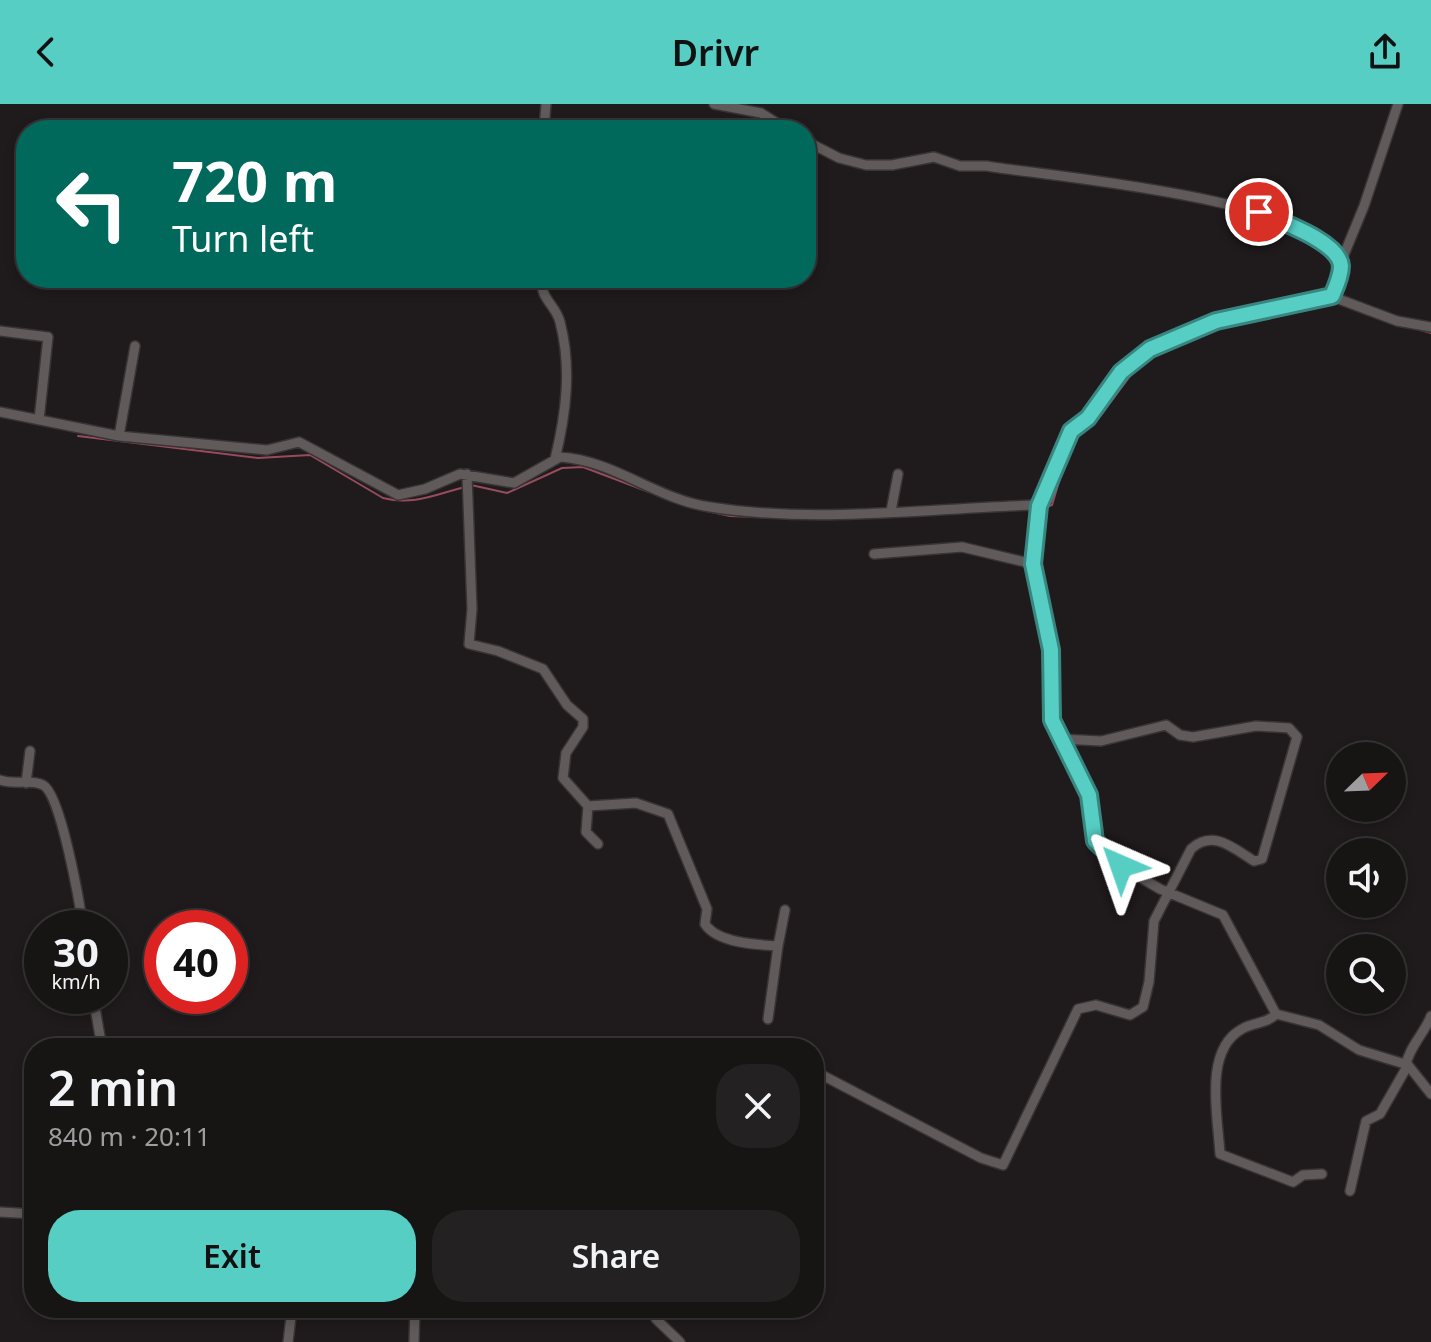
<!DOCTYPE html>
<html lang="en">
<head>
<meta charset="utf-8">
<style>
	:root { --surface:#171414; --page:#242122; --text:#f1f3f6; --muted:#9e9ea0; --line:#363334; --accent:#56cec4 }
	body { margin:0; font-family:"Noto Sans",sans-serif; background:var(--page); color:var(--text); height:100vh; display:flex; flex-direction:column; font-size:30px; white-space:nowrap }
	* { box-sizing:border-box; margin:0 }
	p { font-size:26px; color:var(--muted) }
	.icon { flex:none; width:44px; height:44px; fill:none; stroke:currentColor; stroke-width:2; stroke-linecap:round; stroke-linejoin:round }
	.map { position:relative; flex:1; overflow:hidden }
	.panel { position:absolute; left:24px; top:934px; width:800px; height:280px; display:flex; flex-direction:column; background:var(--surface); border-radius:32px; box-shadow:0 4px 12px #0003,0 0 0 2px var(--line) }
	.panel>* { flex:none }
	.hud { position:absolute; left:16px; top:16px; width:800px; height:168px; border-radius:32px; box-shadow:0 4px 12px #0003,0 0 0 2px var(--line); background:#00695c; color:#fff; overflow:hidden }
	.needle { width:52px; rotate:67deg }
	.controls { position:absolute; left:1326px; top:638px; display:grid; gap:16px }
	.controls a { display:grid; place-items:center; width:80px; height:80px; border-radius:50%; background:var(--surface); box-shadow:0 4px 12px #0003,0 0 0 2px var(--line); font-size:40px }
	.speed { position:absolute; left:24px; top:806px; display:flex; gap:16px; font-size:40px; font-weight:700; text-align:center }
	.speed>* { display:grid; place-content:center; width:104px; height:104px; border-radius:50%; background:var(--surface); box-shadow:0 4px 12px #0003,0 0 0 2px var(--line); line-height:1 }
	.speed small { font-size:20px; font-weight:400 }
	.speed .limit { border:12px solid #d22; background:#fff; color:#111 }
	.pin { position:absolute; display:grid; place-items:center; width:68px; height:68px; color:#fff; margin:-34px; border:4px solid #fff; border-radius:50%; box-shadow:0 2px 8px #0007 }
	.me { position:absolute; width:88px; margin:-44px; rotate:317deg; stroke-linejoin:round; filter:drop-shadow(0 0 6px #0008) }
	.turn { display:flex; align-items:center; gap:28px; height:168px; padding:0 24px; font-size:36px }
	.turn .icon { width:104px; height:104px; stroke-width:2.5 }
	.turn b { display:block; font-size:56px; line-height:68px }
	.round { display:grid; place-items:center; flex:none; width:84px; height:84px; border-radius:32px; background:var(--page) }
	.headline { display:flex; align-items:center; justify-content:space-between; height:136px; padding:0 24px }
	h1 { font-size:48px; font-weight:600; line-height:60px }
	.primary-button { display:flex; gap:16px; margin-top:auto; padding:16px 24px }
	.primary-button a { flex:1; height:92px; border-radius:32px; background:var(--accent); color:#111; font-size:32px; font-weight:600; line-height:92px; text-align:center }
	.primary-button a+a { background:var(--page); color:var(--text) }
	header { display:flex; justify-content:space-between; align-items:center; height:104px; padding:0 24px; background:var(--accent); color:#111; font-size:36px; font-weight:600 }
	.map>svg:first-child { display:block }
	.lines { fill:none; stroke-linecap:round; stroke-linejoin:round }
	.stream { stroke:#984b5c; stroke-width:2 }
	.minor-casing { stroke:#383435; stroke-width:12 }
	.minor { stroke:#605a5b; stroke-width:9 }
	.route-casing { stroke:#38867f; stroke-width:20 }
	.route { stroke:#56cec4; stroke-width:14 }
</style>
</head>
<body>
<header><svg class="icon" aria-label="back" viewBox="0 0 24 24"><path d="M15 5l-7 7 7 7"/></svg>Drivr<svg class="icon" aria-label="share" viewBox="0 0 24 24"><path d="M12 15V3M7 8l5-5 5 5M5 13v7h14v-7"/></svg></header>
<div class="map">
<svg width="1431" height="1238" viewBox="0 0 1431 1238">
	<rect width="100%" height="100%" fill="#1f1a1b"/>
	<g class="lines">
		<path class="stream" d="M1216,222L1329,196L1368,211
			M1417,225L1431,229
			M78,332L258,354L310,351L383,394C414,402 436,390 465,383
			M1073,335L1101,311L1142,256
			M471,381L507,389L562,364L583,363L657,391
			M693,404L730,412L757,413
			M1043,404L1052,401L1070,341"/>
		<defs>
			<path id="minor" d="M714,0L761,9L788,26
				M544,25L562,26
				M544,26L546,0
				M806,37L839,54L866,61H892L934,53L960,62H986C1047,72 1320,95 1340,157C1344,168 1336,182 1332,192
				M1341,158L1364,102L1398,0
				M542,174C539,194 556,201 560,218C572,264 566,310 555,355
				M0,227L48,233L39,316
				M0,308L119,332L267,346L299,338L398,391L425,385L460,370L514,379L560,353C613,356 658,396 710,403C818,420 931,404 1039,401L1071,327L1088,314L1121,268L1150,245L1174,233L1216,217L1328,191L1397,217L1431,223
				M119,332L135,242
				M467,370L472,505L469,540L498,547L543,565L567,601L583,615V623L566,649L563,674L588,702L586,728L598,740
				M1039,401L1033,460L1051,546L1052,616L1089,691L1095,737L1121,762L1160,785L1223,811L1276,910L1319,921L1359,946L1408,961L1431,990
				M891,407L898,370
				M874,450L962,443L1033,460
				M0,676C13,681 30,675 43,681C61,690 80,801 83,824
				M26,679L30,647
				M588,702L636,699L668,710L707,805L705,820C717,839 758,841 778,842L785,806
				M93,892L102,944
				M1276,910C1267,920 1253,918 1242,925C1203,946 1218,1013 1220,1050L1293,1078L1303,1071L1322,1070
				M768,915L778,842
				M1406,961C1409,943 1424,930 1431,912
				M822,971L981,1054L1003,1061L1078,905L1096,901L1130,911L1143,903L1149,878L1154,817L1191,745C1213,725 1233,744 1254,757L1262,755L1297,633L1289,624L1256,622L1193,633L1180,631L1166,621L1101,637L1061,635
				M1350,1087L1366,1017L1380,1010L1408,961
				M0,1108L34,1110
				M656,1215L680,1238
				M288,1238L292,1204
				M414,1238L415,1204"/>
		</defs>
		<use href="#minor" class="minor-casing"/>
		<use href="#minor" class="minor"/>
	</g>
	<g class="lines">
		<defs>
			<path id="route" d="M1121,762L1095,737L1089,691L1052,616L1051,546L1033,460L1039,402L1071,327L1088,314L1121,268L1150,245L1216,217L1332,192C1336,183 1341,172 1341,162C1339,137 1278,117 1259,108"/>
		</defs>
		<use href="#route" class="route-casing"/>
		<use href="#route" class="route"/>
	</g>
</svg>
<div class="controls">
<a><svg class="needle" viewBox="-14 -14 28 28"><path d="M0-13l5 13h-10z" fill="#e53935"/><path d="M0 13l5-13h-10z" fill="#9e9ea0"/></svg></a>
<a><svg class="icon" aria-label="sound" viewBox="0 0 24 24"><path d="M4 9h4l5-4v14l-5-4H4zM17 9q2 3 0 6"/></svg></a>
<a><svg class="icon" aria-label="search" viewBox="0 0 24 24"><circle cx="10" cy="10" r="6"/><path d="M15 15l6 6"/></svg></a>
</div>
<div class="speed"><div>30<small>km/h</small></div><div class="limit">40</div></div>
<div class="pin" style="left:1259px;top:108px;background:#d93025"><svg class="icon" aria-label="arrive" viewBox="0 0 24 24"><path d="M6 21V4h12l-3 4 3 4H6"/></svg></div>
<svg class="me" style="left:1121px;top:762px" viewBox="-20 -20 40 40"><path d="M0-17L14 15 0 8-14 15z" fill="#56cec4" stroke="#fff" stroke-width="4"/></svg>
<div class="hud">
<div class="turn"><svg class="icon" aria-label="left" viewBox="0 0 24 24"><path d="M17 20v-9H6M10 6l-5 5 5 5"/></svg><div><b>720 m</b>Turn left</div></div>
</div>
<section class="panel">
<div class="headline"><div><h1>2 min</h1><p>840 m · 20:11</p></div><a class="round"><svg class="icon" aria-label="close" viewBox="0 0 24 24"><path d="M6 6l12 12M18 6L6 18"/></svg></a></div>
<div class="primary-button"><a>Exit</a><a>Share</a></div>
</section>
</div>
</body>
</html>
